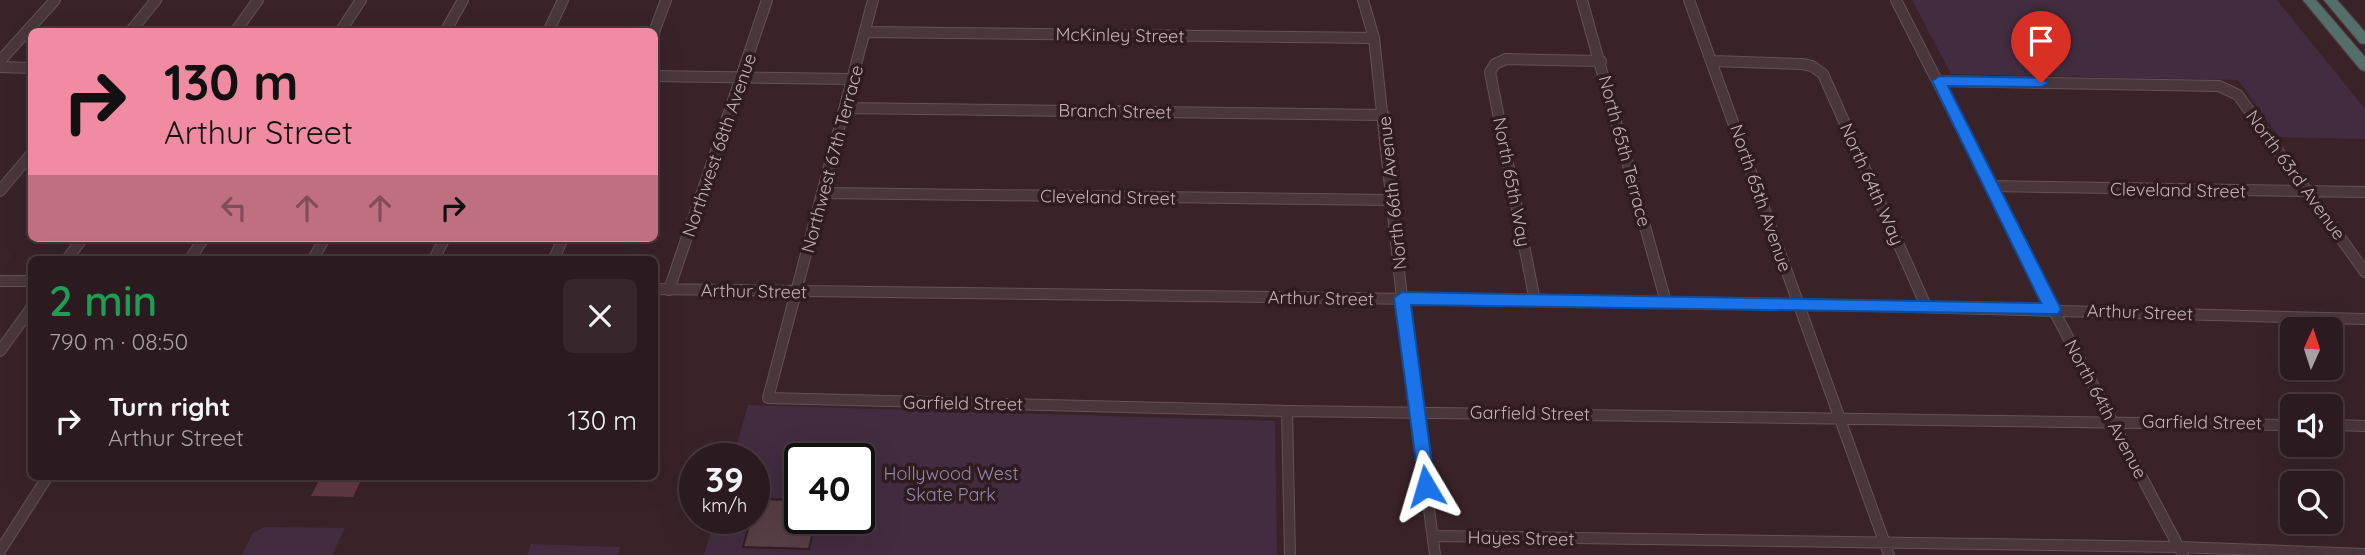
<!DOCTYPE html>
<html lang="en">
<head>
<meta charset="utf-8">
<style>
	:root { --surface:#2b1a1f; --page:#37272c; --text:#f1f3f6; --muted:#a6a1a4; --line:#47383d }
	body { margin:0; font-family:Quicksand,sans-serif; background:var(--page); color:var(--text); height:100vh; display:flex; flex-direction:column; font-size:26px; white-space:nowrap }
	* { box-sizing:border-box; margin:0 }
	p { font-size:23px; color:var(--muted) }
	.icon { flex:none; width:38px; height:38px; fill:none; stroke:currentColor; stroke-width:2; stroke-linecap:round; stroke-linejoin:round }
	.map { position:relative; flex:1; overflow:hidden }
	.panel { position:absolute; left:28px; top:256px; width:630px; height:224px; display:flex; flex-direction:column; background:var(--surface); border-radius:10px; box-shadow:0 7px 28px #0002,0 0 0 2px var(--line) }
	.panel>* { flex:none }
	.top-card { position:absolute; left:28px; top:28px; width:630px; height:214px; border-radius:10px; box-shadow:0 7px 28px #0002,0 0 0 2px var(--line); background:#f08ba2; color:#111; overflow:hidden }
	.needle { width:46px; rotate:3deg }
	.tools { position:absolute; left:2280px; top:317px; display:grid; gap:14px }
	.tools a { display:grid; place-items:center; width:63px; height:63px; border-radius:10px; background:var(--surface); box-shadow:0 7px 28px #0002,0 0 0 2px var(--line); font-size:35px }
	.speed { position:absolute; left:679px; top:443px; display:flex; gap:14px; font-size:35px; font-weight:700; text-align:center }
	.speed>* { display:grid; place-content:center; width:91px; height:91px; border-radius:50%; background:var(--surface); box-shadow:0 7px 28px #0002,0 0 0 2px var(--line); line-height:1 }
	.speed small { font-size:18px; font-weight:400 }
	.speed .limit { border:4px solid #111; border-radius:10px; background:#fff; color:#111 }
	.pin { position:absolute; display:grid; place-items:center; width:60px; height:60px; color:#fff; margin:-72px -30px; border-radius:50% 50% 50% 0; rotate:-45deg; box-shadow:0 0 7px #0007 }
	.pin .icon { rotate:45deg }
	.me { position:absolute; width:77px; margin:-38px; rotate:353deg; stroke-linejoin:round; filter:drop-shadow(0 0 5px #0008) }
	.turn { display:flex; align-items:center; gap:24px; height:147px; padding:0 21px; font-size:32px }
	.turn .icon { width:91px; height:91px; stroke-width:2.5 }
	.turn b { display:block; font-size:49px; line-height:60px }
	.lanes { display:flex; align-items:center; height:66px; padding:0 21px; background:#0003; justify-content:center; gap:35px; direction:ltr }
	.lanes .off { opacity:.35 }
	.round { display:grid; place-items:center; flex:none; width:74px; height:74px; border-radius:10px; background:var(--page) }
	.overview { display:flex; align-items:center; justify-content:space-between; height:119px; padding:0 21px }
	h1 { font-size:42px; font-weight:600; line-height:52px; color:#1e9e55 }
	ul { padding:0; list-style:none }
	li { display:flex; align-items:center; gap:21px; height:91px; padding:0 21px }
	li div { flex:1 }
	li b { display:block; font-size:26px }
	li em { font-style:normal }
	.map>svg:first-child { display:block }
	.green { fill:#422d40; fill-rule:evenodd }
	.water { fill:#613944 }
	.building { fill:#584046; stroke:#301e22; stroke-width:2 }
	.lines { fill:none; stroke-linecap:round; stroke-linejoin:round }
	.minor-casing { stroke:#645256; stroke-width:12 }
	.highway-casing { stroke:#513f43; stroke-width:2 }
	.minor { stroke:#49373b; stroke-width:10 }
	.highway { fill:#546f69; fill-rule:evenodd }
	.route { fill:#1a73e8; stroke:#114b97; stroke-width:2 }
	.labels { text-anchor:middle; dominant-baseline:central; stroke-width:7; stroke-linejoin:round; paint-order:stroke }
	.street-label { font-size:18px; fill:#c5b2b6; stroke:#2e1c20 }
	.park-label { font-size:18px; fill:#9588aa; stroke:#2e1c20 }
</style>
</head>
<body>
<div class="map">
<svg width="2365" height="555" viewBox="0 0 2365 555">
	<rect width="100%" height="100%" fill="#392329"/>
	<path class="green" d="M1912,0H2277L2365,109V139L2279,137L2238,80L1951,74Z
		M748,405L1275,421L1277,555H704L715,518H754V458H733ZM800,458H859V518H800Z
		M264,527L345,528L332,555H242L253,533Z
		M531,544L620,547L618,555H527Z"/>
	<path class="water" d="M321,476H363L353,497L311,496Z"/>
	<path class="building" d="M756,499L800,500V518H816L809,549L743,547L751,518H754Z"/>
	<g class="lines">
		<defs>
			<path id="minor" d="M873,0L768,398L1287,411L2292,425
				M1363,0L1374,38L1402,298L1435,555
				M1582,0L1666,302
				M1689,0L1889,555
				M1896,0L2053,309L2183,555
				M130,32L156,0
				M235,32L258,0
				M340,32L361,0
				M445,32L463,0
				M548,32L563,0
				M654,32L666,0
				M865,32L1374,38
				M0,61L55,0
				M1713,61L1802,64L1812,66L1823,74L1926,306
				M0,67L32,68
				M654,76L853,79
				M1939,81L2219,86L2238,95L2365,272
				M846,108L1384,115
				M1992,186L2365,192
				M0,191L32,153
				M823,193L1393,200
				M67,259L83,238
				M190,259L204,238
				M313,259L325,238
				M434,259L445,238
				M554,259L563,238
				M0,281H32
				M654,289L1798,304L2365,319
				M669,290L767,0
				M1535,301L1490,72L1495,64L1506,59L1601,61
				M0,351L32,307
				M1287,411L1290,555
				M2331,425L2365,426
				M1433,536L2179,547L2365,554
				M0,551L48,476"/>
			<path id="highway" d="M2303,0H2316L2365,57V71L2360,69Z
				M2324,0H2337L2365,32V44L2360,43Z"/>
		</defs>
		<use href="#minor" class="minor-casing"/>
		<use href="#highway" class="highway-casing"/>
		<use href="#minor" class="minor"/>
		<use href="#highway" class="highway"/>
	</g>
	<path class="route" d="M1939,76L2041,78L2048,83L2041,87L1948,86L2061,309L2058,314L1411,305L1435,486L1433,492L1426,494L1420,492L1394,298L1402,292L2041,303L1932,81Z"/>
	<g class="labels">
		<g class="street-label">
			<text transform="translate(1120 35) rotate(1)">McKinley Street</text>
			<text transform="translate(1115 111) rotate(1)">Branch Street</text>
			<text transform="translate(719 145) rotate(-71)">Northwest 68th Avenue</text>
			<text transform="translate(1625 151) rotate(75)">North 65th Terrace</text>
			<text transform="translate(832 159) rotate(-75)">Northwest 67th Terrace</text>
			<text transform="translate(2296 175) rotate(54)">North 63rd Avenue</text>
			<text transform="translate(1512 182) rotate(79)">North 65th Way</text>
			<text transform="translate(1872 184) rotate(66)">North 64th Way</text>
			<text transform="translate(2178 190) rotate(1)">Cleveland Street</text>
			<text transform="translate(1392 193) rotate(-96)">North 66th Avenue</text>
			<text transform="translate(1108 197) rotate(1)">Cleveland Street</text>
			<text transform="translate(1761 198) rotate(71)">North 65th Avenue</text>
			<text transform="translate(754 291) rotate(1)">Arthur Street</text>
			<text transform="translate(1321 298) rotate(1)">Arthur Street</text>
			<text transform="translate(2140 312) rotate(2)">Arthur Street</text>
			<text transform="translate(963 403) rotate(1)">Garfield Street</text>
			<text transform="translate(2106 409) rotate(62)">North 64th Avenue</text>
			<text transform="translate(1530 413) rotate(1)">Garfield Street</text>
			<text transform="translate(2202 422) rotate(1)">Garfield Street</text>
			<text transform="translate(1521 538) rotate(1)">Hayes Street</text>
		</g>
		<g class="park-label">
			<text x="951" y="473">Hollywood West<tspan x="951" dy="21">Skate Park</tspan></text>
		</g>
	</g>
</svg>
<div class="tools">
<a><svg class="needle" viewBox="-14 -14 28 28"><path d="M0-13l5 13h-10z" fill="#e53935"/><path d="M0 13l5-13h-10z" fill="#a6a1a4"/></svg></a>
<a><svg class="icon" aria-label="sound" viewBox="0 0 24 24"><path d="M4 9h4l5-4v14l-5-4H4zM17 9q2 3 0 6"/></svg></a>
<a><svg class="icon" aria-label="search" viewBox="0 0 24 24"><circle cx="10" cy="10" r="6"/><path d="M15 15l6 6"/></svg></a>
</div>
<div class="speed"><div>39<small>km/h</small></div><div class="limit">40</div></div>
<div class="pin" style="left:2041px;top:83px;background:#d93025"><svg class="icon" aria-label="arrive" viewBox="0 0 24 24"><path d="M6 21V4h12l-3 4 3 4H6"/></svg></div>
<svg class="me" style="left:1426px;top:486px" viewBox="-20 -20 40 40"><path d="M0-17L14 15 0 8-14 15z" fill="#1a73e8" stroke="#fff" stroke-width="4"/></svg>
<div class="top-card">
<div class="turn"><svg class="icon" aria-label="right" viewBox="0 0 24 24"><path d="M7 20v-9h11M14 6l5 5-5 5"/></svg><div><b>130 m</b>Arthur Street</div></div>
<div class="lanes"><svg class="icon off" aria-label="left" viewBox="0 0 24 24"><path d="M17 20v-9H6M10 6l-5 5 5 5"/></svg><svg class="icon off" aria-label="ahead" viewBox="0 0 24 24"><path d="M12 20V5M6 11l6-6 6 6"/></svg><svg class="icon off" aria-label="ahead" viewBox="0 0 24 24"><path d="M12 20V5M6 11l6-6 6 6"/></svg><svg class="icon" aria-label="right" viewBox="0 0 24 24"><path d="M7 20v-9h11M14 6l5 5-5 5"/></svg></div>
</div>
<section class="panel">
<div class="overview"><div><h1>2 min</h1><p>790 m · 08:50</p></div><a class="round"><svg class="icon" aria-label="close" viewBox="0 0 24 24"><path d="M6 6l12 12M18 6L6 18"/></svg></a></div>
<ul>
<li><svg class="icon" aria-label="right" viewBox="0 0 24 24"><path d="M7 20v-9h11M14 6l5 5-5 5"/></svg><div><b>Turn right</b><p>Arthur Street</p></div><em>130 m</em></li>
</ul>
</section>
</div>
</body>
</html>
